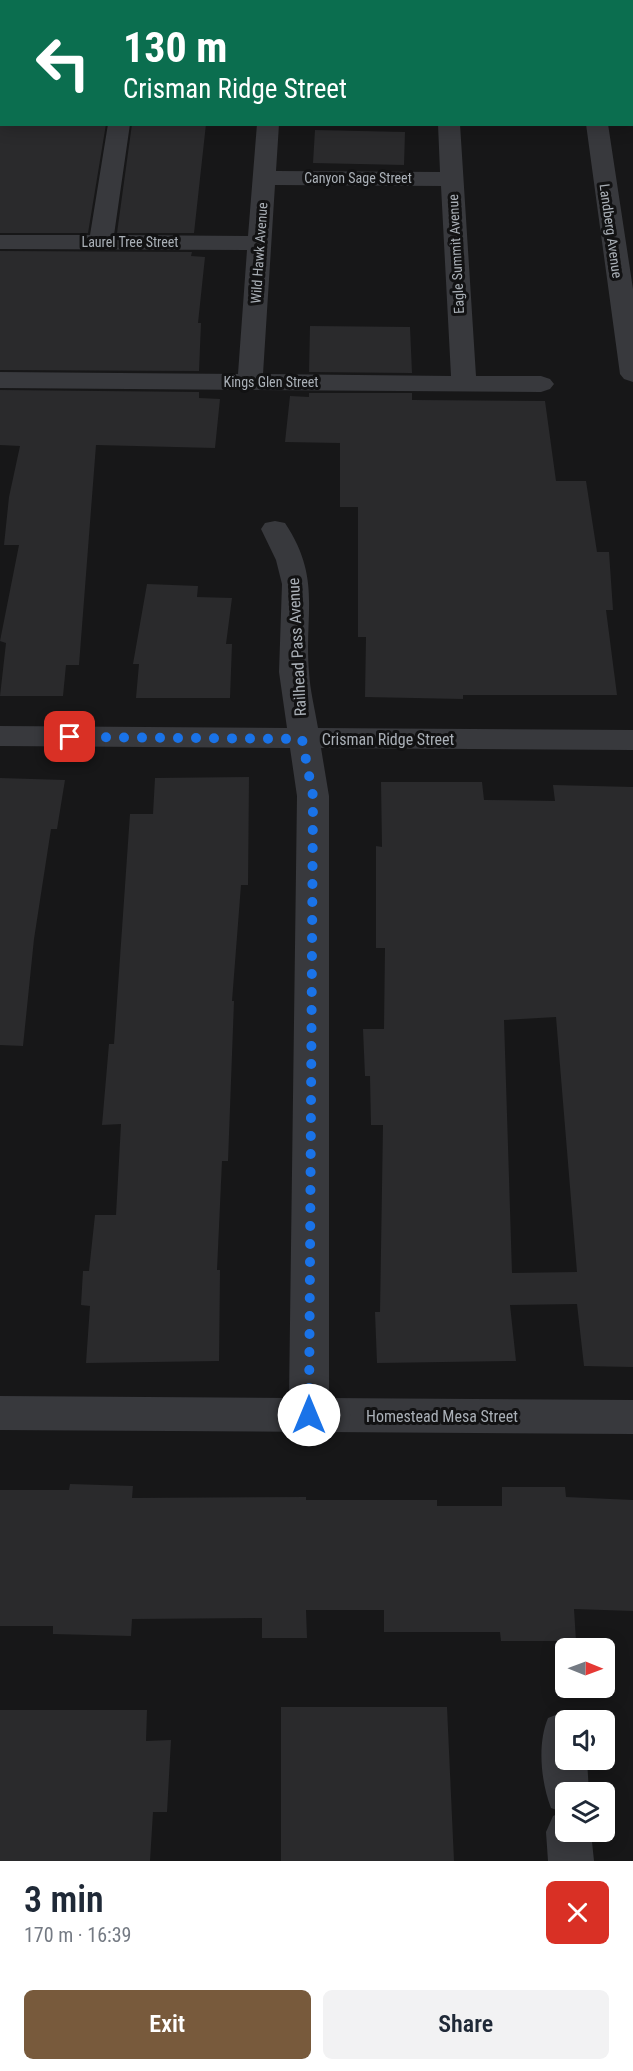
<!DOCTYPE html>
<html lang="en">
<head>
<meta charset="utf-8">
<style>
	:root { --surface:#fff; --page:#f2f2f3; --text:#1f2937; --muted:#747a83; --accent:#785a3c }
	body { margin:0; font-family:"Roboto Condensed",sans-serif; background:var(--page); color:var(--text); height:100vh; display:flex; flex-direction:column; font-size:22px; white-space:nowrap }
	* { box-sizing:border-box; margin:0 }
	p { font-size:20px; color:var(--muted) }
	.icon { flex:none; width:33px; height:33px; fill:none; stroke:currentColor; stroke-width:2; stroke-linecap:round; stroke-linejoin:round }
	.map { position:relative; height:1861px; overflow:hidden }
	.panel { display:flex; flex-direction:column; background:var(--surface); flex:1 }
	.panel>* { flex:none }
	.guide { position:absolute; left:0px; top:0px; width:633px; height:126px; box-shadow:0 3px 15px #0003; background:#0b6e4f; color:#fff; overflow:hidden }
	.needle { width:39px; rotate:91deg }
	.buttons { position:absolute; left:555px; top:1638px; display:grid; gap:12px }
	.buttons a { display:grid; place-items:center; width:60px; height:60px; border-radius:9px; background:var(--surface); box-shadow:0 3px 15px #0003; font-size:30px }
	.pin { position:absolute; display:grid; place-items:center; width:51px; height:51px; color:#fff; margin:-26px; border-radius:12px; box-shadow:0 3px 9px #0006 }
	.me { position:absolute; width:66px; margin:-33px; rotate:0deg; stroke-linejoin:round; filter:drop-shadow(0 0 4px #0008) }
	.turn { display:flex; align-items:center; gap:21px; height:126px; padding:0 24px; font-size:27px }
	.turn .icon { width:78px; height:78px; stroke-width:2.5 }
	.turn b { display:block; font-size:42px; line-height:51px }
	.round { display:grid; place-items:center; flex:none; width:63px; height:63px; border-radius:9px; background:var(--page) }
	.head { display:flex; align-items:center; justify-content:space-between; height:102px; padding:0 24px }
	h1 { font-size:36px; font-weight:600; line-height:45px }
	.cta { display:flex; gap:12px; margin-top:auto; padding:12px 24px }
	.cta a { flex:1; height:69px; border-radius:9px; background:var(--accent); color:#fff; font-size:24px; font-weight:600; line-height:69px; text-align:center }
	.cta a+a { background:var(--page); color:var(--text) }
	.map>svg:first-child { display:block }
	.building { fill:#2a2a2c; fill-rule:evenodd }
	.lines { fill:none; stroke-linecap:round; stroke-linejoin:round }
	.street { fill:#38393d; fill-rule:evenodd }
	.route { stroke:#1a73e8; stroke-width:10; stroke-dasharray:0 18 }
	.labels { text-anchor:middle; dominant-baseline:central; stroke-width:6; stroke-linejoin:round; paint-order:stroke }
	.far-street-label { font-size:14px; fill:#aab0b7; stroke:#121213 }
	.street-label { font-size:16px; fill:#aab0b7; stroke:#121213 }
</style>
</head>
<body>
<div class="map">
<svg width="633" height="1861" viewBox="0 0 633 1861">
	<rect width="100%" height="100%" fill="#171718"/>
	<path class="building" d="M0,124H106L88,233H0Z
		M132,124H206L194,233H117Z
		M315,130L405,132L404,165L313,163Z
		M0,251L192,252L191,256L205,257L198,323H201L199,371L0,370Z
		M310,326L410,327L412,373L309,372Z
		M0,390L199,392V398L220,399L215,448L96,445L79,665H66L63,696H0L6,643L0,641L19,545H4L9,497L20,446L0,445Z
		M309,393H412V400L545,401L556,481H586L597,552H609L613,610H606L617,695H463V699L365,697L366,637H358V507H340V443L285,442L290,396L309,397Z
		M147,584L198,586L197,597L232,598L226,644H232L230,698H136L139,664H133Z
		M249,777L248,885H241L232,1001H234L228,1161H222L217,1270H220L219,1361L86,1363L90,1306L81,1305L83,1271H89L95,1215H116L121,1124L102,1125L109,1044H114L130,814H153L155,778Z
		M0,778L65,780L57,829H51L34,939L23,1046L0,1045Z
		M381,782H482L484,800L555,801L553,785L633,787V1367L584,1366L577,1304L510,1305L516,1361L377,1363L375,1312H380L383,1125H371L370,1076H365L363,1029H384L385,948H376V846L382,847ZM556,1017L577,1272L512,1273L504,1020Z
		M70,1484L133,1486L132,1498L306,1497V1500H437V1506H502V1487H565L566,1497L633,1500V1611L574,1609L576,1641H501L500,1632H384V1610H306L307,1638H262V1618L132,1619L131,1636L53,1634V1626H0V1490H69Z
		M281,1707H447L454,1861H281Z
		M0,1710H147L146,1741L171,1740L167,1812H153L150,1861H0Z"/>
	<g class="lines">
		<path class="street" d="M248,0H268V2H248Z
			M276,0H296V2H276Z
			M570,0H590V2H570Z
			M0,63H2V75H0Z
			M108,124H130L114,235L248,236L257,124H279L276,171L440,172L438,124H460L476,376H541L550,379L554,384L550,389L541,392L0,388V372L238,374L247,250L0,249V235H90ZM275,185L441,186L451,376L263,374Z
			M586,124H608L633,289V382L624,379L620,374Z
			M275,521L285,523C322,579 304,613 309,672C310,691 315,709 318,728L633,730V750L321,748L329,796V1398L633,1400V1434L0,1430V1396L289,1398L297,796L290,748L0,746V726L287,728L279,672L282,584L276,560L261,529L265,523Z
			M563,1712L580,1720H566V1760H587L589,1792H566V1832H591L594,1861H548L546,1832L553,1816L562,1812L551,1808C541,1782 537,1744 548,1718Z"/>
	</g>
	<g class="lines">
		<path class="route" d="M70,737L302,739L313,796L309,1415"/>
	</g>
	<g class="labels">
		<g class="far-street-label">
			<text x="358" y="178">Canyon Sage Street</text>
			<text transform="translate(611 231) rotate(82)">Landberg Avenue</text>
			<text x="130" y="242">Laurel Tree Street</text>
			<text transform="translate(259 253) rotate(-86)">Wild Hawk Avenue</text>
			<text transform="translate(456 254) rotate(-93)">Eagle Summit Avenue</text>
			<text x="271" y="382">Kings Glen Street</text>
		</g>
		<g class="street-label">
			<text transform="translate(297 647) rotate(-93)">Railhead Pass Avenue</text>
			<text x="388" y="739">Crisman Ridge Street</text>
			<text x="442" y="1416">Homestead Mesa Street</text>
		</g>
	</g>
</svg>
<div class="buttons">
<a><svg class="needle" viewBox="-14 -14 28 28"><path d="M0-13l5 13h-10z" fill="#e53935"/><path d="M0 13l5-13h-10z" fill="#747a83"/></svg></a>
<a><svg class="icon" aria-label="sound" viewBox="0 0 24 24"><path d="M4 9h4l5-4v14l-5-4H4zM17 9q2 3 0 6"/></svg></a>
<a><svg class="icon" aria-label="layers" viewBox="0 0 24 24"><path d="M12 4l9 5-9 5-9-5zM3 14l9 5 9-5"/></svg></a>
</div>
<div class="pin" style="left:70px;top:737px;background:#d93025"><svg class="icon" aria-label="arrive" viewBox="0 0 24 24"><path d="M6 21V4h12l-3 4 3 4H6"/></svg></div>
<svg class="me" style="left:309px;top:1415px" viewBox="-20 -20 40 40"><circle r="19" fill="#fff"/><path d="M0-13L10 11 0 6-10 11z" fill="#1a73e8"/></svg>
<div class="guide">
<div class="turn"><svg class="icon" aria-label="left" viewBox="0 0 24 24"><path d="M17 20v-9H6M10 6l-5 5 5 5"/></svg><div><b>130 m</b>Crisman Ridge Street</div></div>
</div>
</div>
<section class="panel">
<div class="head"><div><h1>3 min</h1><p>170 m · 16:39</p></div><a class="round" style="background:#d93025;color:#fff"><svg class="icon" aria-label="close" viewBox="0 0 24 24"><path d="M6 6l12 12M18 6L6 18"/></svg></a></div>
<div class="cta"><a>Exit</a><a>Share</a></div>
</section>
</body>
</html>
